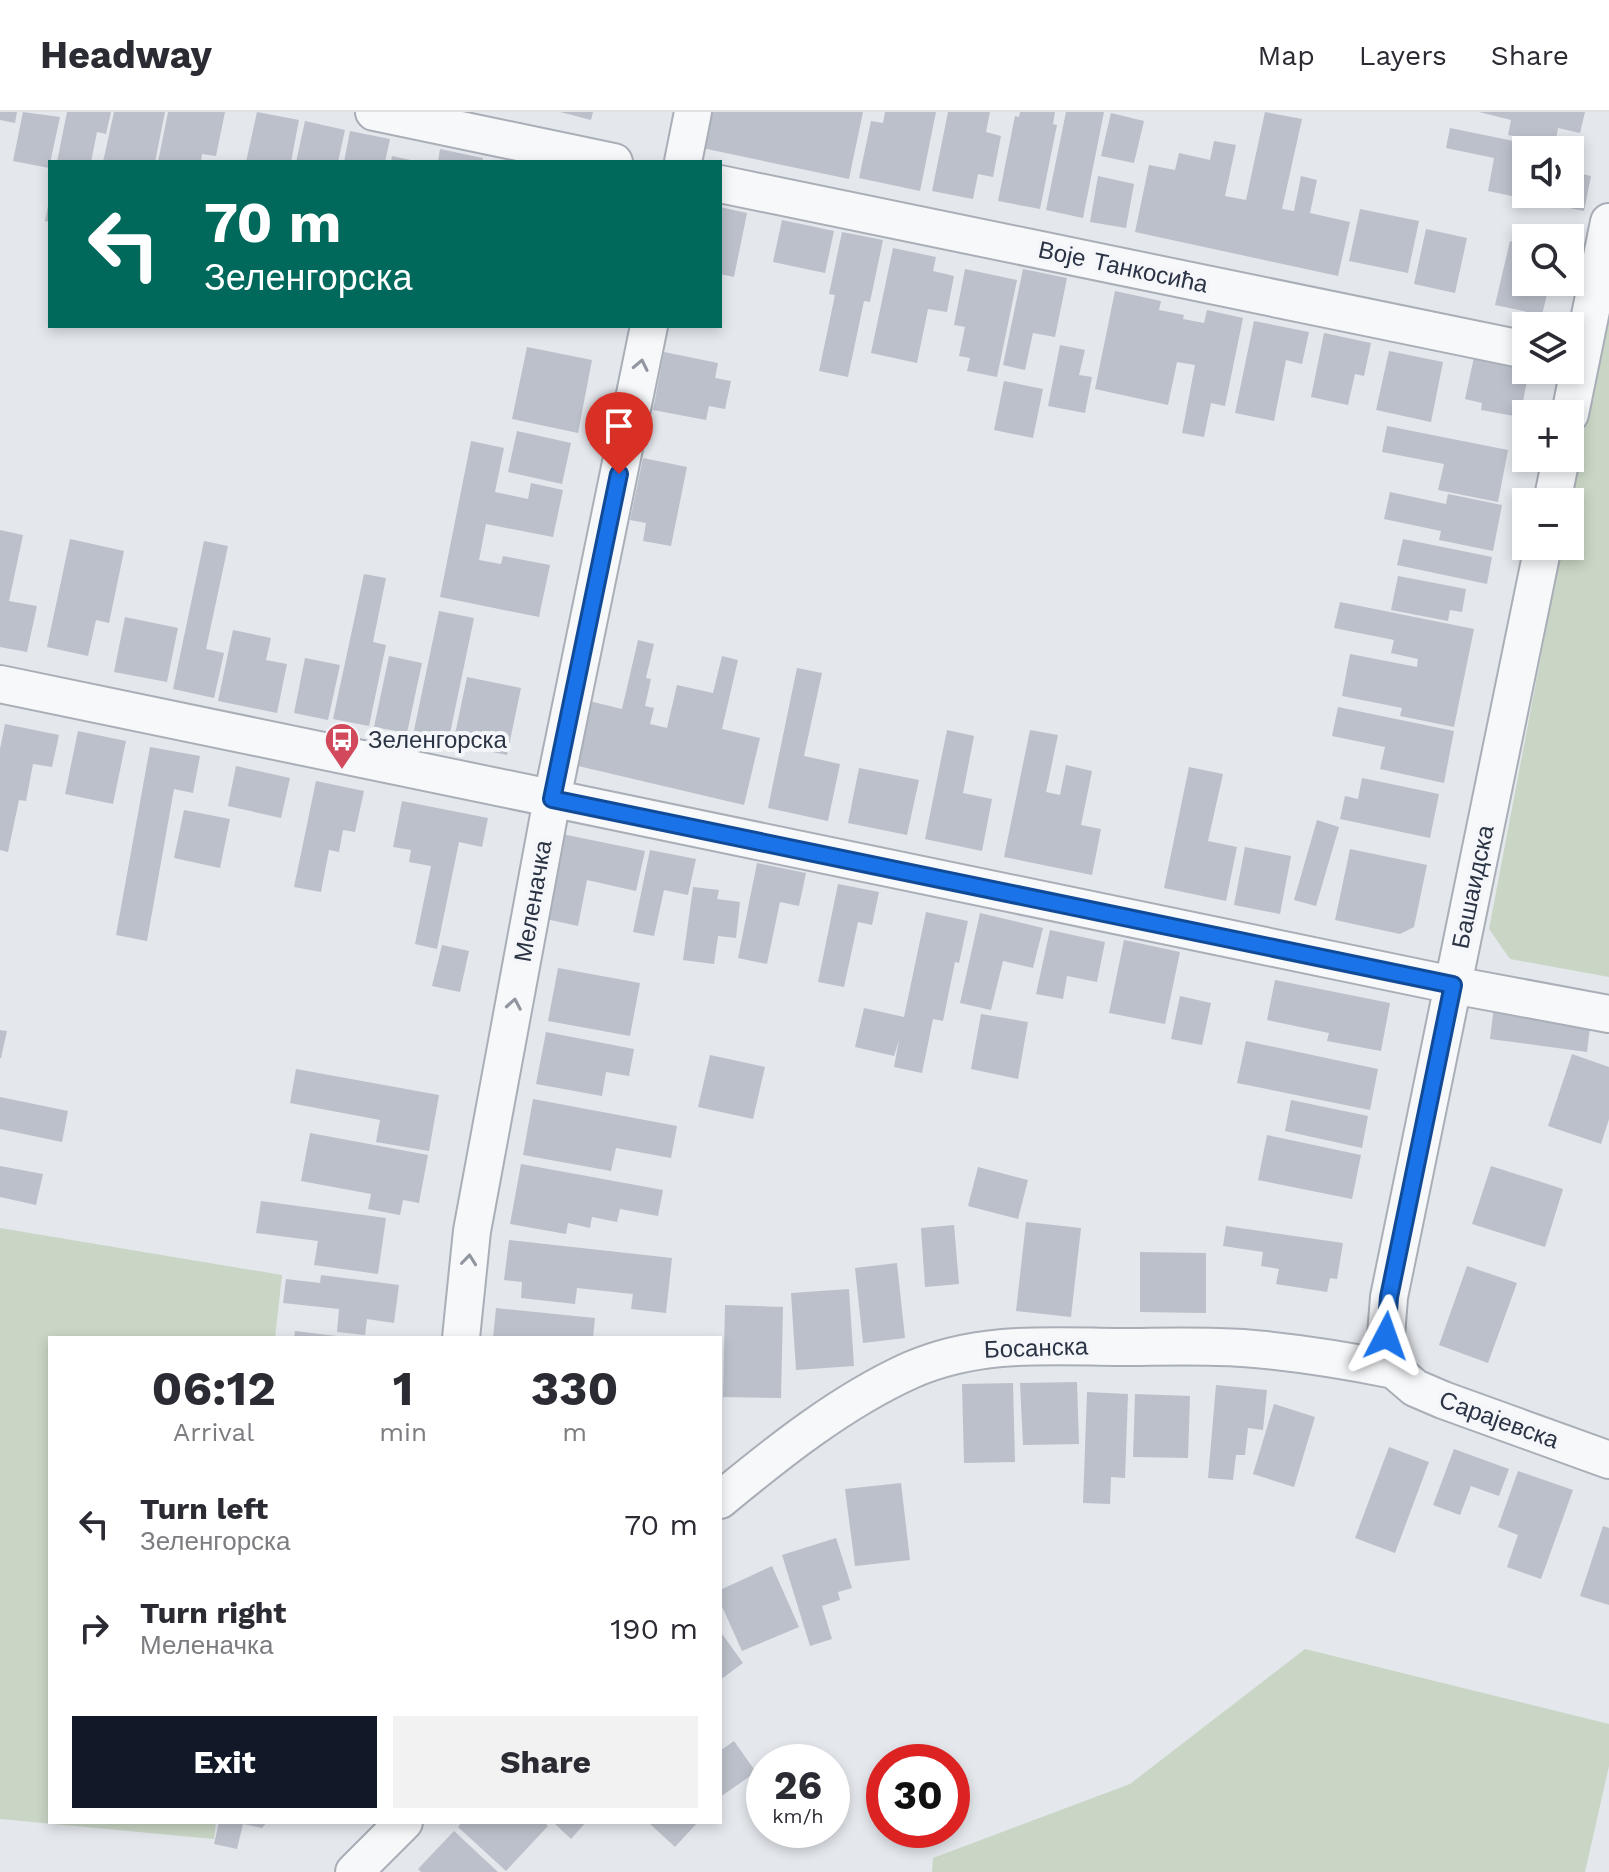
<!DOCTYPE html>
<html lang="en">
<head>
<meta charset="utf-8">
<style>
	:root { --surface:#fff; --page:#f2f2f3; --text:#2b2b33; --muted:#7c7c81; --line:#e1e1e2; --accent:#111827 }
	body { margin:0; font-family:"Work Sans",sans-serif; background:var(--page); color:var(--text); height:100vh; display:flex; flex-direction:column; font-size:30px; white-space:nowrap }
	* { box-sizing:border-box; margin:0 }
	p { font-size:26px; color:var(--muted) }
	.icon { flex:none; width:44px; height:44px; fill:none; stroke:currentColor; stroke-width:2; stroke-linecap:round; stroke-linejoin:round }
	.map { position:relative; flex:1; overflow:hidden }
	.sheet { position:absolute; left:48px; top:1224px; width:674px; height:488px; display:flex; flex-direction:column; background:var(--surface); border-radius:0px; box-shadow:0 4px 12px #0003 }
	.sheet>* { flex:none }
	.top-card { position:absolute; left:48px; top:48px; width:674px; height:168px; border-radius:0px; box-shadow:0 4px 12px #0003; background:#00695c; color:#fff; overflow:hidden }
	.tools { position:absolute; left:1512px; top:24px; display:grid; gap:16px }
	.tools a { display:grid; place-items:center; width:72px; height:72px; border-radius:0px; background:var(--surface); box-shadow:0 4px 12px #0003; font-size:40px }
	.speed { position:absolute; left:746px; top:1632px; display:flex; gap:16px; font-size:40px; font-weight:700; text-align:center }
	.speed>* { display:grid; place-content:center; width:104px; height:104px; border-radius:50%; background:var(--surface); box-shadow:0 4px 12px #0003; line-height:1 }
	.speed small { font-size:20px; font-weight:400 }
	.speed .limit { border:12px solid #d22; background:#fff; color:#111 }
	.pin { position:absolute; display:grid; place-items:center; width:68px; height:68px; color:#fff; margin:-82px -34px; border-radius:50% 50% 50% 0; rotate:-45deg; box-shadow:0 0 8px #0007 }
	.pin .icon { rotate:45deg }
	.me { position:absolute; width:88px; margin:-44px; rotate:4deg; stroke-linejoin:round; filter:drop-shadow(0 0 6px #0008) }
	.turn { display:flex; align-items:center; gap:28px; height:168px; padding:0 24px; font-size:36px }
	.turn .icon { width:104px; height:104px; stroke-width:2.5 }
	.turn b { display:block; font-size:56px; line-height:68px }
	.eta { display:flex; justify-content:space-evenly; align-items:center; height:136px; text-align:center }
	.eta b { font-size:48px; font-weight:700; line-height:56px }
	.primary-button { display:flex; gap:16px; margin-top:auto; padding:16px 24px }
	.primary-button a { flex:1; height:92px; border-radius:0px; background:var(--accent); color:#fff; font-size:32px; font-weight:700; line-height:92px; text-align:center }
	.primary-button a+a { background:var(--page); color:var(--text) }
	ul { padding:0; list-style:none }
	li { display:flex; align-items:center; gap:24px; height:104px; padding:0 24px }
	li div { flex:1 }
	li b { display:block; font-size:30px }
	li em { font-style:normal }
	header { display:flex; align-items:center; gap:48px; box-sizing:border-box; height:112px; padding:0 40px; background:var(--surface); border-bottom:2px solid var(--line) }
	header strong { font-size:38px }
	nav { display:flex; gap:44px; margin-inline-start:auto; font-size:28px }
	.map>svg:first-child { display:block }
	.green { fill:#c9d6c5 }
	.building { fill:#bbc0ca }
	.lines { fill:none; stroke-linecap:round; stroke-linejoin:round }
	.minor-casing { stroke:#a9aeb7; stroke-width:40 }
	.minor { stroke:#f7f8fa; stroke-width:36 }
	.oneway { stroke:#9196a0 }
	.route-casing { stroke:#114b97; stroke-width:20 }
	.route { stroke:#1a73e8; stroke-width:14 }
	.labels { text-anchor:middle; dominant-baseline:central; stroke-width:8; stroke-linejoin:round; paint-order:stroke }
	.street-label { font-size:24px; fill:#2b3445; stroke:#f4f6f9 }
	.poi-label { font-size:24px; fill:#2b3445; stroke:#f4f6f9; text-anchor:start }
</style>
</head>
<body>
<header>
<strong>Headway</strong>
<nav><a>Map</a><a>Layers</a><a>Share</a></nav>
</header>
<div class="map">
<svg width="1609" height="1760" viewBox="0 0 1609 1760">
	<rect width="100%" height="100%" fill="#e4e7ec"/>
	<path class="green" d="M1609,191V865L1510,847L1489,817L1562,434H1570V390Z
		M0,1116L282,1163L275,1226H50V1710H216L214,1727L0,1707Z
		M1305,1537L1609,1612V1654L1585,1760H932L933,1746L1130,1672Z"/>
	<path class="building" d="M0,0H17L15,11L0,8Z
		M23,0L60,5L49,56L13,49Z
		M67,0H111L106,22L97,20L91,50H57Z
		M114,0H165L155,50H103Z
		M168,0H225L216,44L202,42L201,50H158Z
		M257,0L299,8L291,50H246Z
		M560,0H593L591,8Z
		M710,0H863L849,67L702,36Z
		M885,0H936L920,79L859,66L871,9L883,11Z
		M948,0H990L986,20L1001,24L993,65L978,62L973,87L932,79Z
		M1020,0H1055L1053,12L1057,13L1040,97L998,89L1015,4L1019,5Z
		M1066,0H1104L1083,106L1046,98Z
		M1265,0L1302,7L1282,97L1294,99L1301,64L1317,68L1310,101L1350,110L1338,164L1135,120L1149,53L1175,58L1179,41L1210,48L1214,29L1236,33L1225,84L1246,88Z
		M1479,0H1585L1580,21L1558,16L1555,33L1508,23L1511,8Z
		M1111,1L1144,9L1134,51L1101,44Z
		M305,9L345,18L338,50H296Z
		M1450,16L1553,37L1526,38V82H1570V59L1591,64L1584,99L1488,79L1494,46L1446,36Z
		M350,19L390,27L385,50H344Z
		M440,37L483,46L482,50H438Z
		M392,44L415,49V50H391Z
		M1098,64L1134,72L1126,116L1090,110Z
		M49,89L50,90V110L45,109Z
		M720,95L747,101L734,165L720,162Z
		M1360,97L1419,109L1408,161L1349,149Z
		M782,108L834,119L825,161L773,150Z
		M1426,117L1467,126L1455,181L1414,172Z
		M842,120L883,128L870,190L864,189L848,265L819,259L835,183L829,182Z
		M1510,129L1526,133V170H1550L1542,203L1495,193Z
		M893,136L936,145L933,159L954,164L947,200L928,197L917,251L871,241Z
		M965,157L1017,168L997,265L967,259L970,246L959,244L965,215L954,213Z
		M1023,157L1067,166L1055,225L1033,221L1025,258L1003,253Z
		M1115,179L1161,189L1159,198L1184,203L1183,207L1204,211L1207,198L1243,206L1225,294L1211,291L1204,325L1182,321L1195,253L1177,250L1168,293L1095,277Z
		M1254,209L1309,220L1302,252L1286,248L1274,309L1235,301Z
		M1324,221L1371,231L1364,264L1355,262L1348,293L1311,285Z
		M1060,233L1085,238L1079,263L1092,265L1085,301L1048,294Z
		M527,235L592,248L578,321L512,307Z
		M1389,239L1443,250L1431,310L1376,298Z
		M664,240L718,251L715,266L731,269L725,297L709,294L706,308L653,298Z
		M1474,245L1529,258L1520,305L1481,298L1482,291L1465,287Z
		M1004,269L1043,277L1033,326L994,318Z
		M1387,314L1508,338L1498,390L1438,378L1444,352L1382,340Z
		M517,319L571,331L562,372L508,360Z
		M471,329L504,336L495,380L528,387L531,371L563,378L553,425L486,412L479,448L501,452L503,444L550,453L539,505L440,485Z
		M643,346L687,355L671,434L643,429L646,411L630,408Z
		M1390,380L1446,392L1448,382L1502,393L1493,439L1439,428L1441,419L1384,407Z
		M0,418L23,423L9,489L37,494L27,540L0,535Z
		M70,427L124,439L109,511L96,508L88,544L47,535Z
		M1403,427L1492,445L1487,472L1397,453Z
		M204,429L228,434L206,537L224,541L214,586L173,577Z
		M364,462L386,466L373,530L386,533L369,614L333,607Z
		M1398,464L1466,477L1462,500L1450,498L1448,509L1391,498Z
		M1340,490L1474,517L1454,615L1400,604L1402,596L1342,584L1350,542L1417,555L1418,547L1391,541L1394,528L1334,516Z
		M439,499L474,506L448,631L413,623Z
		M125,505L178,516L167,570L114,560Z
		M233,518L271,526L266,548L287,552L277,601L218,589Z
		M638,528L654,532L646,566L651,567L645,594L654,596L650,612L667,616L677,573L713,581L722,544L738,548L722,617L760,626L744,693L574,653L589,589L622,597Z
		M389,544L422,551L407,621L374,615Z
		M305,546L340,553L328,608L294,601Z
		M797,556L822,561L804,644L840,652L828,709L768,696Z
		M467,565L521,576L507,643L453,632Z
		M1338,595L1454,619L1444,671L1380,657L1385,635L1332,624Z
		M5,612L59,623L52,655L33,652L26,689L19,688L8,740L0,738V637Z
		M947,618L974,624L963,681L992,687L982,739L925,727Z
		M1030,618L1058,623L1046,680L1060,683L1066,653L1092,659L1081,713L1101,717L1092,763L1004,745Z
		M78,619L126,629L113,692L65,682Z
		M150,635L200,644L193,681L174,677L147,829L116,823Z
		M236,654L290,666L281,706L228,694Z
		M1189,655L1223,662L1208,729L1237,735L1226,789L1164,776Z
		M859,656L919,668L907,723L848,711Z
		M1362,666L1439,682L1430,726L1340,707L1345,684L1358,687Z
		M316,669L364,679L355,720L343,718L339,740L329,738L321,780L294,775Z
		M402,689L488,706L482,735L459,730L437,837L415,832L431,754L409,750L411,738L393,735Z
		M184,698L230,707L220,756L174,746Z
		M1317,708L1339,715L1316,794L1294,788Z
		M562,722L645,739L636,779L587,768L578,814L546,807Z
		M1245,735L1291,744L1280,802L1234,793Z
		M1350,737L1427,753L1414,815L1400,822L1335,808Z
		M650,738L696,747L688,783L664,778L654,824L633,820Z
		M757,751L806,761L799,794L780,790L767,852L738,846Z
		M838,772L879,780L872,813L858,810L844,875L818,870Z
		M693,775L719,778L717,787L740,790L736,826L718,824L714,852L683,848Z
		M926,800L968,809L959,851L955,850L943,909L933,907L922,961L894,955L899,928L894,944L855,935L864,896L904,905Z
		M980,801L1043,816L1033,856L1003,849L991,898L960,891Z
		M1050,818L1105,830L1097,870L1067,864L1063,887L1036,882Z
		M1124,828L1180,840L1165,912L1109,901Z
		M442,833L469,839L460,880L432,874Z
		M558,856L640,871L630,924L548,909Z
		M1275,868L1390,891L1381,939L1327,929L1329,921L1267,908Z
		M1180,884L1211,891L1202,933L1171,927Z
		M1494,894L1591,907L1587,940L1490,927Z
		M981,902L1028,910L1018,967L971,957Z
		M0,918L7,919L1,946H0Z
		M546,920L634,937L629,964L606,960L602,984L536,972Z
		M1246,929L1378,957L1370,998L1237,971Z
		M1572,942L1609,955V1007L1601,1032L1548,1014Z
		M710,943L765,955L753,1007L698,995Z
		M296,957L439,983L429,1039L376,1030L380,1008L290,991Z
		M0,985L68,999L62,1030L0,1017Z
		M533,987L677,1014L671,1046L616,1036L611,1059L523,1043Z
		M1291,988L1368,1004L1362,1036L1285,1019Z
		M310,1021L428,1043L419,1091L403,1088L400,1103L368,1097L371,1082L301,1069Z
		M1267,1023L1361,1043L1352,1087L1258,1068Z
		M521,1052L663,1078L658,1104L620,1097L617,1110L592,1105L590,1116L568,1111L566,1122L510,1112Z
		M0,1054L43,1062L36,1093L0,1085Z
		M1491,1054L1563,1077L1545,1135L1472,1112Z
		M978,1055L1028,1068L1018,1107L968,1094Z
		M261,1089L386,1106L378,1162L314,1153L318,1129L256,1121Z
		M1026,1110L1081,1116L1071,1205L1016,1199Z
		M954,1113L959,1172L925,1175L921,1116Z
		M1226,1114L1343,1131L1337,1167L1330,1166L1327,1180L1276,1172L1279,1157L1261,1154L1263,1140L1223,1134Z
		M509,1128L672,1146L666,1201L631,1197L633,1182L577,1176L575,1192L521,1186L522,1170L504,1168Z
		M1140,1140L1206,1141V1201L1140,1200Z
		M897,1151L905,1226L863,1231L855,1156Z
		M1467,1154L1517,1171L1488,1251L1439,1233Z
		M321,1163L399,1173L394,1211L367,1207L365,1223L337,1220L339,1197L283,1191L286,1167L320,1171Z
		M849,1177L854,1254L796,1258L791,1181Z
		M725,1193L783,1195L781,1286L723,1285Z
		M496,1196L595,1206L593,1226H493Z
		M295,1219L336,1224V1226H294Z
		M1077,1270L1079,1332L1023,1333L1020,1271Z
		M1013,1271L1015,1350L964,1351L962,1272Z
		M1216,1273L1267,1278L1263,1318L1248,1316L1245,1343H1236L1233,1368L1208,1366Z
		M1087,1280L1128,1282L1125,1366L1111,1365L1110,1392L1083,1391Z
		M1135,1282L1190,1284L1188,1346L1133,1345Z
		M1274,1292L1315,1305L1294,1375L1253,1362Z
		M1389,1335L1429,1350L1395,1441L1355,1426Z
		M1454,1337L1509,1357L1499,1384L1471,1374L1460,1403L1433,1393Z
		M1518,1359L1573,1378L1541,1467L1507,1455L1518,1423L1498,1415Z
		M901,1371L910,1448L855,1454L845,1377Z
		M1603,1414L1609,1416V1493L1580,1484Z
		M836,1426L852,1476L838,1480L840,1488L822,1494L832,1527L810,1534L782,1443Z
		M772,1454L799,1515L742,1539L720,1490V1478Z
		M720,1519L743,1551L720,1568Z
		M734,1629L756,1660L720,1685V1639Z
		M219,1710H267L262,1716L243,1712L237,1737L214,1732Z
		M462,1710H544L548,1714L506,1759L458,1715Z
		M553,1710H586L571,1727Z
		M648,1710H698L675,1735Z
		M454,1719L498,1760H421L418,1757Z"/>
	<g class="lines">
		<defs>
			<path id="minor" d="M374,0L614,50
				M683,50L693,0
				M720,72L1526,238
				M1570,302L1609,110
				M1552,390L1561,346
				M0,572L1453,873L1609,902
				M461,1226L472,1119L552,687L649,214
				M1394,1258L1386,1224L1389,1185L1543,434
				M1394,1258L1415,1276L1443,1288L1609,1348
				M720,1388C778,1340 842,1289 911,1258C978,1229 1044,1234 1115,1235C1157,1235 1201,1233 1243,1236C1294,1240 1344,1248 1394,1258
				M354,1760L404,1710"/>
		</defs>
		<use href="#minor" class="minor-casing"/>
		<use href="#minor" class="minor"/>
	</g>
	<defs><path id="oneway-chevron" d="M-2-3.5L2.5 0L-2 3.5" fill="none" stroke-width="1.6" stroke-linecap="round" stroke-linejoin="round" transform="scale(2)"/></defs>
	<g class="oneway">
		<use href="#oneway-chevron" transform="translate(641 253) rotate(-78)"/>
		<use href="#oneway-chevron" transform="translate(514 892) rotate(-80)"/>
		<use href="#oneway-chevron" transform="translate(469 1148) rotate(-84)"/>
	</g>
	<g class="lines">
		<defs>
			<path id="route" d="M619,362L552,687L1453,873L1389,1185L1386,1224"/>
		</defs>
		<use href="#route" class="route-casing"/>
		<use href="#route" class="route"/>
	</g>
	<defs>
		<symbol id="bus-pin" viewBox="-11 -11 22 30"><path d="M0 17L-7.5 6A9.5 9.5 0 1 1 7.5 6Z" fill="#d1495b" stroke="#f4f6f9"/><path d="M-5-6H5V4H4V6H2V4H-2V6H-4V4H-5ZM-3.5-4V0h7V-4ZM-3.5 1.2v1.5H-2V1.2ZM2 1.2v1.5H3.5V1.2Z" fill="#fff"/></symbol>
	</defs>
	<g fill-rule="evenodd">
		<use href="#bus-pin" x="322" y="608" width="40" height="54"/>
	</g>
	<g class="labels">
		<g class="street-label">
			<text transform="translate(1123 155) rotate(12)">Воје Танкосића</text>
			<text transform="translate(1473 775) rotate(-78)">Башаидска</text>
			<text transform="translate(533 789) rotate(-80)">Меленачка</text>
			<text transform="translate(1036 1236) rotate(-2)">Босанска</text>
			<text transform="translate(1499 1308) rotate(20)">Сарајевска</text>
		</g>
		<g class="poi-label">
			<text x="368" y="628">Зеленгорска</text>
		</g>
	</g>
</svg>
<div class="tools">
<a><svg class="icon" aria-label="sound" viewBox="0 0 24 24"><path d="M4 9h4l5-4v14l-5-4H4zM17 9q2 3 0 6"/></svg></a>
<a><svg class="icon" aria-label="search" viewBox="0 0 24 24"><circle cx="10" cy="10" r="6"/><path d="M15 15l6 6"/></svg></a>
<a><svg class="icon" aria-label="layers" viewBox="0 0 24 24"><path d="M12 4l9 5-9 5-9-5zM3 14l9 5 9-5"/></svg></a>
<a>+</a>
<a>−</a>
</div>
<div class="speed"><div>26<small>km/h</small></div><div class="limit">30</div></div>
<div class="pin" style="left:619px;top:362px;background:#d93025"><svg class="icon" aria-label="arrive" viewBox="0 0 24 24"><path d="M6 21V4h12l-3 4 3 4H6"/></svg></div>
<svg class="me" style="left:1386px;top:1224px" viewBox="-20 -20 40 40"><path d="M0-17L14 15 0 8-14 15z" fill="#1a73e8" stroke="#fff" stroke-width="4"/></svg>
<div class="top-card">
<div class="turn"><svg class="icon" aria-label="left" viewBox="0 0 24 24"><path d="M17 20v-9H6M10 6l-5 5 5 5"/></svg><div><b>70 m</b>Зеленгорска</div></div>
</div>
<section class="sheet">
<div class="eta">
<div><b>06:12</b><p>Arrival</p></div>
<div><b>1</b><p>min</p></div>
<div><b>330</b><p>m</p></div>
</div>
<ul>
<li><svg class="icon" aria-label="left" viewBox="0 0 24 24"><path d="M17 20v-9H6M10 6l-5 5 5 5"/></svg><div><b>Turn left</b><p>Зеленгорска</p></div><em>70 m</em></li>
<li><svg class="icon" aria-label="right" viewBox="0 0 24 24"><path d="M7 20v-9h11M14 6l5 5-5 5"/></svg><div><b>Turn right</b><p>Меленачка</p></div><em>190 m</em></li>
</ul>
<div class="primary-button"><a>Exit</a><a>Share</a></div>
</section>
</div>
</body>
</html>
